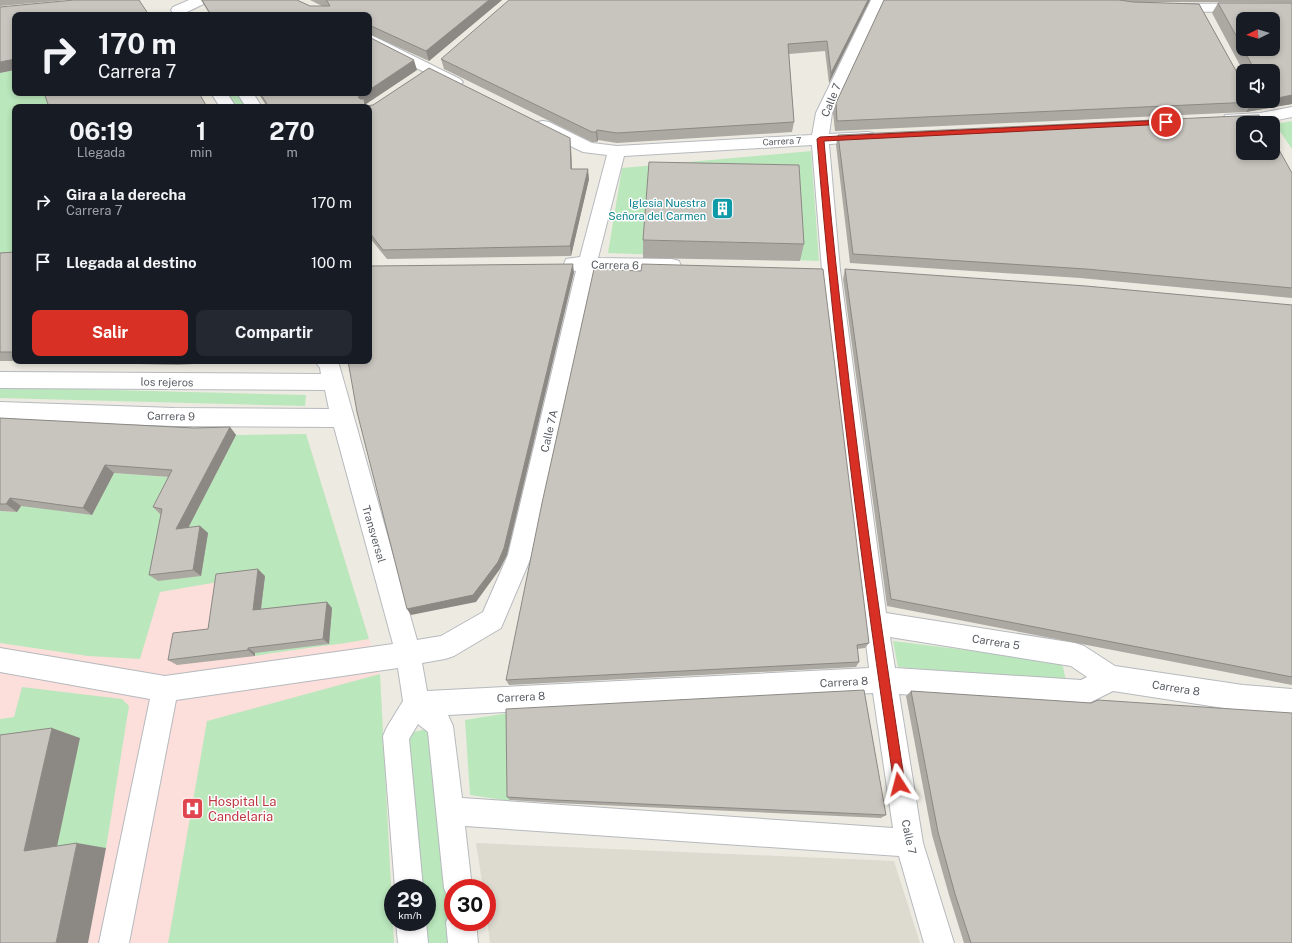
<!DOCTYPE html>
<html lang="es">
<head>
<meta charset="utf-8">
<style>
	:root { --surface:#171b24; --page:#242831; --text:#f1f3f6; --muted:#9ea1a6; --accent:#d93025 }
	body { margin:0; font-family:"Public Sans",sans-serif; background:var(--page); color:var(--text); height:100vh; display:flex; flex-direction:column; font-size:15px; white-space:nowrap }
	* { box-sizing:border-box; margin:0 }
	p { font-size:13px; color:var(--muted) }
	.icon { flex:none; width:22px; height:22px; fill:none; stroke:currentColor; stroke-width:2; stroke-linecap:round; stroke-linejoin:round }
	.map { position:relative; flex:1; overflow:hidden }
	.drawer { position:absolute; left:12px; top:104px; width:360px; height:260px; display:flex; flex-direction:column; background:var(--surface); border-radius:8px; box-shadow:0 2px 6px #0003 }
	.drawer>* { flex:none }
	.banner { position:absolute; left:12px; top:12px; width:360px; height:84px; border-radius:8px; box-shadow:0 2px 6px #0003; background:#171b24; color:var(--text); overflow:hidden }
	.needle { width:26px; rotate:265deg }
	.buttons { position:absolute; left:1236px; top:12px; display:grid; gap:8px }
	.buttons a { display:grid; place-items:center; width:44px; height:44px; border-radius:8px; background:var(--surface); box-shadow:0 2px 6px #0003; font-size:20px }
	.speed { position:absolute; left:384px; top:879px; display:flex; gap:8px; font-size:20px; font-weight:700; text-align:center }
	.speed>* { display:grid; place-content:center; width:52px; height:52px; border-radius:50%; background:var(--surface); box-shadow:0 2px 6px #0003; line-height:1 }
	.speed small { font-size:10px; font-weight:400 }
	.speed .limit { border:6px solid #d22; background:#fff; color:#111 }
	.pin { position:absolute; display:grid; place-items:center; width:34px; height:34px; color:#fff; margin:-17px; border:2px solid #fff; border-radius:50%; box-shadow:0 1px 4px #0007 }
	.me { position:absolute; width:44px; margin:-22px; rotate:351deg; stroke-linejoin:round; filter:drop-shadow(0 0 3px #0008) }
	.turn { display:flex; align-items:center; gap:14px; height:84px; padding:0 20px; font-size:18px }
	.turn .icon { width:52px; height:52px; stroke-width:2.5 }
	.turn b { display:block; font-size:28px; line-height:34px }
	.eta { display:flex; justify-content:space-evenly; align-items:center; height:68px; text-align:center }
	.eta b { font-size:24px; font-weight:700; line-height:28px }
	.action { display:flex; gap:8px; margin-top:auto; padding:8px 20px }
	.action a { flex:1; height:46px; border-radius:8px; background:var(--accent); color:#fff; font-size:16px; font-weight:700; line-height:46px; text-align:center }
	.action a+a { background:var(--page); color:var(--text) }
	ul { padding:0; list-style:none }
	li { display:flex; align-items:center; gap:12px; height:60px; padding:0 20px }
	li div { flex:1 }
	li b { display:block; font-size:15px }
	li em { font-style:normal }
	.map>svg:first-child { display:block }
	.education { fill:#dddad0 }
	.medical { fill:#fcdedb }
	.green { fill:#bbe7bc }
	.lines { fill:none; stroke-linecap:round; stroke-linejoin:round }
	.minor-casing { stroke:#b6b9be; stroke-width:2 }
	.minor { fill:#fff; fill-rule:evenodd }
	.wall { fill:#aca9a3; fill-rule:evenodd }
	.shaded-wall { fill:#8c8985 }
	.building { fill:#c8c4be; stroke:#8c8985 }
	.route { fill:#d93025; stroke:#8d1f18 }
	.labels { text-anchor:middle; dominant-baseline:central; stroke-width:3; stroke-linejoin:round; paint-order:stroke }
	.far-street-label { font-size:9px; fill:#595d63; stroke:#fff }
	.street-label { font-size:11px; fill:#595d63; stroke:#fff }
	.culture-label { font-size:11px; fill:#0d838f; stroke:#fff; text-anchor:end }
	.near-health-label { font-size:13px; fill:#be3a42; stroke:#fff; text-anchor:start }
</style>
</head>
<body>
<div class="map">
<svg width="1292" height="943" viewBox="0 0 1292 943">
	<rect width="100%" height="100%" fill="#edebe1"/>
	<path class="education" d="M476,843L894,861L920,943H490L487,919V888H483Z"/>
	<path class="medical" d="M306,434L380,674L394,943H0V643L88,656L201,436Z"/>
	<path class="green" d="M15,70V93H48L53,107H15V262L0,263V73Z
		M227,93H238L246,107H235Z
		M1292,121V149L1275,124Z
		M811,151L819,261L608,253L622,168Z
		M0,387L306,395L305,406L0,398Z
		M306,434L369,639C331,646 293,649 255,656L265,576L224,581L160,592L140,659L88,656L0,643V511L17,512L32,489L92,515L114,473L180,478L193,518L236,435Z
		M893,641L1062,662L1066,681L898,667Z
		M380,674L394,943H168L207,721Z
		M22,687L122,699L129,706L106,848L55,856L0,750V719L14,717Z
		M509,713L510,801L470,795L465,720Z
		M431,728L451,943H425L423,922H427V888H420L405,734Z"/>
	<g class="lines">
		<defs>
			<path id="minor" d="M189,0H208L206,3C196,7 184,16 173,13L171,10L173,7Z
				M871,0H885L832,113L829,134L867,132L873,133L875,137L873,141L867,142L829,144L840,270L886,613L1075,643L1084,646L1115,666L1243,685L1292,689V715L1243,711L1113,691L1083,706L899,694L923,843L954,943H924L899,856L465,826L472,888H453V900L448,898L444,888L428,732L418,724L409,739L423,888H395L383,736L387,727L403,701L398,668L176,700L129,943H99L150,699L0,672V648L165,676L393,644L334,427L174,426L0,420V402L174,408L329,409L325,390L0,388V372L321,374L320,368L315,361H338L417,640L441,636L483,612L508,555L576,271L566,269L564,264L566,259L580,257L607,155L583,152L537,130L535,126L537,122L543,121L549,122L592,143L617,146L812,135L816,113ZM812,145L822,270L869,668L427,691L422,663L445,659L454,656L501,628L532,555L595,271L672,273L679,271L681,266L679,261L672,259L598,258L624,156ZM890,637L1071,666L1087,677L1081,680L895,668ZM873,693L893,828L462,798L453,726L448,715Z
				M1292,3V11L1171,12L1166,11L1164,8L1166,5L1171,4Z
				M369,34L460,79L463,82L460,85L455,87L450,85L369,44Z
				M211,93H227L236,107H220Z
				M237,93H253L262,107H246Z
				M1292,107V117C1273,121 1243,127 1225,123L1223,119L1225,115L1260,113Z
				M453,911V922H476L478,943H448L446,922L451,912Z
				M396,922H426L428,943H398Z"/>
		</defs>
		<use href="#minor" class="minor-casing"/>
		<use href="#minor" class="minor"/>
	</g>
	<path class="wall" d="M0,0H67L0,6Z
		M201,0H297L310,6H322L310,0H502L429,61L369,34V15H210Z
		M870,0L829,83L825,51L789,54L794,122L792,132L617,143L598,140L597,142H592L444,69L441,59Z
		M884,0H1119L1133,2L1199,4L1240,78L1243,81V101H1273V71H1243L1212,13L1218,3H1292V104L1246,112L835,131L833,113L836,103ZM1243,19H1273V49H1243Z
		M1121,0H1292V2H1128Z
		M417,70L366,104L367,106L571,148L572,169L589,179L571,256L387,259L369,237V107H267L258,93H369Z
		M838,135L1292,173V298L1080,278L850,263L836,145Z
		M643,240L804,244L800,261L643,258Z
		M15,252V361H0V253Z
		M845,269L1292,305V685L887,606L843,279Z
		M16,361H244L178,365Z
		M0,418L194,428L230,427L236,435L188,528L200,526L208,533L201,576L158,581L149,575L161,515L153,507L169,477L114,473L92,515L21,506L17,512L0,511Z
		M265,576L261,609L327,602L332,608L329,644L255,653V656L177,665L168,660L208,629Z
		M869,643L865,648L857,649L859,662L856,667L509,685L506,680Z
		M911,691L1091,703L1292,943H964L949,895L932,835L906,696Z
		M507,797L886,815L881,818L556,803L510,800Z"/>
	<path class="shaded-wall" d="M489,0H502L429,61L426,51Z
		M868,0H870L829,83L831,73Z
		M15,59V70L0,73V62Z
		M414,60L417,70L366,104L367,107H365L358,97L364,93H369V90Z
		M1292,95V104L1246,112L1253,102L1260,101H1273V99Z
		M597,130L598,140L597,142L596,132Z
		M570,138L571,148L572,179L571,169Z
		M588,169L589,179L571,256L570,246Z
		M573,264L574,273L507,555L500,569L476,602L411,615L407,609Z
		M230,427L236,435L184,536L176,529Z
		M105,465L114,473L92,515L83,508Z
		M10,498L21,506L17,512L6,504Z
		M200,526L208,533L201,576L193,570Z
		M258,569L265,576L260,616L253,610Z
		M327,602L332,608L329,644L323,639Z
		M248,648L255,653V656L248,650Z
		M52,728L80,738L55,856L24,851Z
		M77,843L106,848L88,943H56Z"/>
	<path class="building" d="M74,0H139L149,15H15V59L0,62V7Z
		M202,0H297L310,6H330L327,1L326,0H489L426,51L369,25V15H211Z
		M509,0H868L831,73L827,41L788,44L794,122L617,133L597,130L596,132H592L441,59Z
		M884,0H1119L1133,2L1199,4L1240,78L1243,81V101H1260L1253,102L837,121L836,103Z
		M1218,3H1292V95L1273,99V71H1251V63L1243,49H1273V19H1243V48Z
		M369,37L414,60L369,90Z
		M429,68L570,138L571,169H588L570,246L383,250L369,232V107H269L260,93H364L358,97L360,99H364L365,106L373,105Z
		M44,93H199L207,107H49Z
		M1259,115L1264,123H1243V153H1273V139L1292,173V288L1086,269L853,254L838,135Z
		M649,162L799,165L804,244L643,240Z
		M15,252V352H0V253Z
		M573,264L504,548L498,562L473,595L407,609L357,412L348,361H369V266Z
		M642,264L823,269L869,643L857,645L859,662L506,680L542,503L594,269L641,271Z
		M845,269L1086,286L1292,305V677L891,599Z
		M0,418L194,428L230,427L176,529L200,526L193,570L149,575L162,509L153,507L172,470L105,465L83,508L10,498L6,504H0Z
		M258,569L253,610L327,602L323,639L248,648V650L168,660L173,633L208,629L216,574Z
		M864,690L886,815L555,800L507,797L506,709Z
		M911,691L1091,703L1098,700L1292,713V943H971L955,894L938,832Z
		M52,728L24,851L77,843L56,943H0V735Z"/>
	<path class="route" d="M1166,120L1169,122L1168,124L824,141C843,356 872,570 905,784L903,788L899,790L895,788L894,784C862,570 834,355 817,139L820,137Z"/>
	<defs>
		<symbol id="building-square" viewBox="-11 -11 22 22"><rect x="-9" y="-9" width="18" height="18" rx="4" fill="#0f9aa8" stroke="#fff"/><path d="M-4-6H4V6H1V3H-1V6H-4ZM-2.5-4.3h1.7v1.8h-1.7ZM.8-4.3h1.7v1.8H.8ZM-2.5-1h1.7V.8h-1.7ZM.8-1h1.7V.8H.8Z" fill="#fff"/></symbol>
		<symbol id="hospital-square" viewBox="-11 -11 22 22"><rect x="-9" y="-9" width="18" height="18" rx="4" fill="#e0444e" stroke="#fff"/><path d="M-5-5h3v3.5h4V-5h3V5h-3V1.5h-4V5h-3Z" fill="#fff"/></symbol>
	</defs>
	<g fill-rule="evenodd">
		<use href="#building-square" x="710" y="196" width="25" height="25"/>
		<use href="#hospital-square" x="180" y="796" width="25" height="25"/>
	</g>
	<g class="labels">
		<g class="far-street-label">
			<text transform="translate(782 141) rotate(-3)">Carrera 7</text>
		</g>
		<g class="street-label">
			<text transform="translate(831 100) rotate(-68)">Calle 7</text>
			<text transform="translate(615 265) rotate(1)">Carrera 6</text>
			<text transform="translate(167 382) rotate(1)">los rejeros</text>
			<text transform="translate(171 416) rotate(1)">Carrera 9</text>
			<text transform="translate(549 431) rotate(-77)">Calle 7A</text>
			<text transform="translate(374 534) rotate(74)">Transversal</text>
			<text transform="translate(996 642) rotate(9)">Carrera 5</text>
			<text transform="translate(844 682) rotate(-3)">Carrera 8</text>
			<text transform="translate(1176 688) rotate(9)">Carrera 8</text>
			<text transform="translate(521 697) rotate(-3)">Carrera 8</text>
			<text transform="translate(909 837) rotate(78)">Calle 7</text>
		</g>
		<g class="culture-label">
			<text x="706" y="203">Iglesia Nuestra<tspan x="706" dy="13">Señora del Carmen</tspan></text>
		</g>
		<g class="near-health-label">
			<text x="208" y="801">Hospital La<tspan x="208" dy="15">Candelaria</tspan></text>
		</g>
	</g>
</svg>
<div class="buttons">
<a><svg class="needle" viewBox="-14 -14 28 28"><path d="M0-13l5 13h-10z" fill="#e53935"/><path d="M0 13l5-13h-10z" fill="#9ea1a6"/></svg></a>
<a><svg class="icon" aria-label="sound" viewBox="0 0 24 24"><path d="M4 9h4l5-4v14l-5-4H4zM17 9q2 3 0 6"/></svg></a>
<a><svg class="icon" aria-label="search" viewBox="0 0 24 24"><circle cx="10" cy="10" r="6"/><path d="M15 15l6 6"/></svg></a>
</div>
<div class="speed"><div>29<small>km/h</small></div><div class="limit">30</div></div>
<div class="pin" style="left:1166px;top:122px;background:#d93025"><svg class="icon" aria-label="arrive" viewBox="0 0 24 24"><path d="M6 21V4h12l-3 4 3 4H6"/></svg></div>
<svg class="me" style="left:899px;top:784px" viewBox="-20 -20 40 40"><path d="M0-17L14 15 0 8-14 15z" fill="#d93025" stroke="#fff" stroke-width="4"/></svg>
<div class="banner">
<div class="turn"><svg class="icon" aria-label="right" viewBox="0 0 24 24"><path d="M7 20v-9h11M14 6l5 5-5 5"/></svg><div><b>170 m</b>Carrera 7</div></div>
</div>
<section class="drawer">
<div class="eta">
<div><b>06:19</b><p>Llegada</p></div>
<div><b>1</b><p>min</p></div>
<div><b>270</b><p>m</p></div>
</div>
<ul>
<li><svg class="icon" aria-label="right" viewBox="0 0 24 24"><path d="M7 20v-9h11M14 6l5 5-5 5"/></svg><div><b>Gira a la derecha</b><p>Carrera 7</p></div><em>170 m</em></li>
<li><svg class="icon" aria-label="arrive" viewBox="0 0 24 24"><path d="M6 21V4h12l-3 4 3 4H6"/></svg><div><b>Llegada al destino</b></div><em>100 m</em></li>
</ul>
<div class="action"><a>Salir</a><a>Compartir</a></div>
</section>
</div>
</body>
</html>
